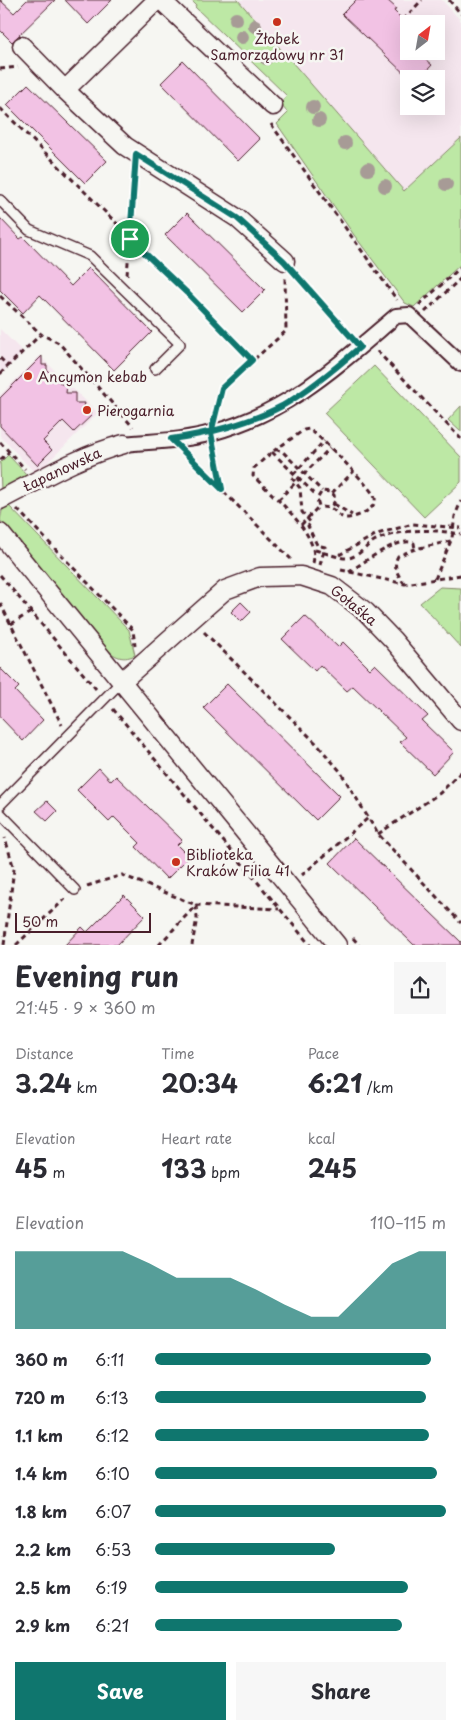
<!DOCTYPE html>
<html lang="en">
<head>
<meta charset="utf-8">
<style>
	:root { --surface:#fff; --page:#f7f7f7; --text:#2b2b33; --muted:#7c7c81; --accent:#0f766e }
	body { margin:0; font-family:"Playpen Sans",sans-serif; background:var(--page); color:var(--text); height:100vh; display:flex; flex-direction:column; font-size:19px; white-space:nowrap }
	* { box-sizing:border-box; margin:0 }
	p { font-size:16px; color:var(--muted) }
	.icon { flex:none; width:28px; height:28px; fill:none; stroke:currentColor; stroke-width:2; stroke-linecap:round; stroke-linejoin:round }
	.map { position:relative; height:945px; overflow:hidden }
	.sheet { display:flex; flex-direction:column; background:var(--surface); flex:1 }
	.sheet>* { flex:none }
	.needle { width:32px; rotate:31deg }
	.fabs { position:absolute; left:400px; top:15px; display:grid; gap:10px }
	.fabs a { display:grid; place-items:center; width:45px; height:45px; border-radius:0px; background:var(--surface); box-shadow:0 5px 20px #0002; font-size:25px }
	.scale { position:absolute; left:15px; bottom:12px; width:136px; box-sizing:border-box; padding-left:5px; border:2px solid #4a1f2b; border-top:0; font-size:14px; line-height:18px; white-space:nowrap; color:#4a1f2b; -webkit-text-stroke:4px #f6f6f2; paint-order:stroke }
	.pin { position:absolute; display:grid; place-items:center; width:42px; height:42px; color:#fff; margin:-21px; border:2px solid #fff; border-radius:50%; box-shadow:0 1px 5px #0007 }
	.round { display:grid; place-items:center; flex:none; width:52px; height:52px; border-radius:0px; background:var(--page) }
	.summary { display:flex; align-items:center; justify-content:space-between; height:85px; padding:0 15px }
	h1 { font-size:28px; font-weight:700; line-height:38px }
	.metrics { display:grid; grid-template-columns:repeat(3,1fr); gap:8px; height:85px; padding:5px 15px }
	.metrics div { display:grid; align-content:center }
	.metrics b { font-size:25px; font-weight:700 }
	.metrics small { font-size:14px; font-weight:400 }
	.metrics p { font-size:14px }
	.chart { height:140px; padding:10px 15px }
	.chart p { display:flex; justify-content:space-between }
	.chart svg { width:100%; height:90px; margin-top:5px; fill:var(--accent); opacity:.7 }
	.button { display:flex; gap:10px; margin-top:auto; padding:10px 15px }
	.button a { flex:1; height:58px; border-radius:0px; background:var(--accent); color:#fff; font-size:20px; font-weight:700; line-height:58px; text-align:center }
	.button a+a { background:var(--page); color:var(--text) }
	ul { padding:0 15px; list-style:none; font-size:16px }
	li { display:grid; grid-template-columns:80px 60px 1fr; align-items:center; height:38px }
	li i { height:12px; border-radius:6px; background:var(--accent) }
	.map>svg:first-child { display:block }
</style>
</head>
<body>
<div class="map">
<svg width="461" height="945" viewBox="0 0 461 945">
	<rect width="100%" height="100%" fill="#f6f6f2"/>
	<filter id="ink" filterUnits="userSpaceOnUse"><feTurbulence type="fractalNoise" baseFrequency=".02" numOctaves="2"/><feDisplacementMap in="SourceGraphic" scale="10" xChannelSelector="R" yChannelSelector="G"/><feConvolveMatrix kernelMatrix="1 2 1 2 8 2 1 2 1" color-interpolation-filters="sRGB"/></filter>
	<g filter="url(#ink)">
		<!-- built -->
		<path fill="#f5e6ee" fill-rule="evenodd" d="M238,0h204l19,21v117l-57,53zM409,24h27v27h-27zM409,79h27v27h-27z
			M0,329l23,23 -23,23z
			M40,356l58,57 -62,61 -36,-38v-41z"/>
		<!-- green -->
		<path fill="#bde8a5" stroke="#848468" d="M191,0h47l166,191 57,-53v126l-47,43 -9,-4 -51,-68 -77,-111 11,-11 -8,-9 7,-8 -92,-89 1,-2z
			M374,366l87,91v25l-37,35 -100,-104z
			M461,406v26l-13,-12z
			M8,455l20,21 -27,15 -1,-28z
			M8,505l121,125 6,25c-14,7 -23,0 -32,-10l-103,-125 2,-9z
			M440,587l21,1v60l-41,-45z"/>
		<!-- building -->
		<path fill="#f2c2e4" stroke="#4a1f2b" d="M0,0l14,13 13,-13h28l-43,42 -12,-12z
			M65,0h47l-24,24z
			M356,0h31l9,8 -2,3 15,15v25h25l-8,9 6,5 -13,14h-9l-68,-65z
			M183,61l77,78 -22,22 -77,-78z
			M28,84l79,77 -22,22 -78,-78z
			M187,213l78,77 -22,22 -78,-77z
			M0,218l20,21 3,-2 48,49 18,-18 63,64 -38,38 -74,-75 -17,18 -23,-23z
			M42,356v9h5v5l14,14h6l-1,9h9v10h10l-1,4 5,1v4l3,3 -18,17 -11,-11 -20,20 9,9 -15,15 -37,-39v-28z
			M241,602l10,10 -10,10 -10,-10z
			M305,616l33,31 5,-5 27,27 5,-5 53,52 -6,5 32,31 -21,22 -33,-32 6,-5 -53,-51 -6,5 -27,-26 -5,6 -33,-32z
			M0,668l19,19 -4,4 28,29 -20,21 -23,-24z
			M227,684l113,112 -24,24 -113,-112z
			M99,768l12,13 5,-5 66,64 -5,5 12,12 -22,22 -31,-32 4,-4 -26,-26 -5,5 -32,-32z
			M47,801l10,10 -10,10 -11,-10z
			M354,838l107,104v3h-47l-84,-82z
			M124,895l21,21 -28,29h-52l17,-18 5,5z"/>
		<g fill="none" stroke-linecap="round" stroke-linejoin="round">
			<defs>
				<path id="service" d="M0,200l29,30 61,26 90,88 -25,25
					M0,805l122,-124
					M0,813l75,77"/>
				<path id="pedestrian" d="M124,444c29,-3 60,-3 87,-11 78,-21 126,-67 185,-117l13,-1 52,49"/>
				<path id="minor" d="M161,0l112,106
					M22,46l43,44 60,56 112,72 48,43
					M65,90l92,-90
					M0,500c41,-21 79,-44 124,-56
					M0,533l337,412
					M122,681l103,-91 35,-13 41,-1 31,10 34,26 27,28 68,81"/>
			</defs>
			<!-- service casing -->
			<use href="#service" stroke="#4a1f2b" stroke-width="12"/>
			<!-- pedestrian casing -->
			<use href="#pedestrian" stroke="#4a1f2b" stroke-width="18"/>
			<!-- minor casing -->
			<use href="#minor" stroke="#4a1f2b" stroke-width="21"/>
			<!-- path -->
			<path stroke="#4a1f2b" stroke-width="3" stroke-dasharray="5 4" stroke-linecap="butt" d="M449,0l12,14
				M0,1l1,-1
				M403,20l19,-20
				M0,69l18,-2
				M0,108l187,185 65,68
				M271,124l126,176
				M296,274l53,61
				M127,275l8,-103
				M0,296l41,38
				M419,305l42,-38
				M425,312l36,-34
				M377,351l84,88
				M0,358l8,8
				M0,374l41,-40 18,9 74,84
				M215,416l7,-28 64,-57 -1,-54
				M0,442l25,27
				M214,449l8,40
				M275,449l8,3 39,39
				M272,452l45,44
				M186,454l105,105
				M0,460l9,-8
				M332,493l22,-22
				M278,500l52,-52
				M334,504l18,11
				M17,509l116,121 2,16
				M301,525l18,-19
				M315,550c8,2 26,9 33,8 10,-1 18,-12 26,-17 28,-13 57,-12 87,-7
				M339,555l38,-21 36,-10 48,4
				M313,563c8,-29 -41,-68 -60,-87l1,-8 18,-16 32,-22 5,-1c10,6 65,61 66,69 2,12 -20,20 -29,20 -7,0 -10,-8 -16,-10 -3,-1 -7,0 -11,-2l-2,-7 5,-8 8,1 4,3 1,6 -5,7
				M320,565l5,-18 -8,-2 -9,-19 3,-3 -9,-11 -2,-24 -9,-11 33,-36
				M341,570l64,14 56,-9
				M349,572c14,-9 49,-36 65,-29l1,6
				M0,575l96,114
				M435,579l17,-41 3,-22 6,-15
				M405,584c-7,-8 -13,-18 -7,-28l17,-7 36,-8
				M0,603l62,122
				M11,624l20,-12
				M204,632l111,110 25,29 38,63 83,89
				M113,709l197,236
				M378,834l62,-41 21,-21
				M302,875l66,-57
				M87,886l35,-11 74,30 1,13 -5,27
				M353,938l6,7
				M4,945l10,-76 -9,-31
				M16,945l49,-46
				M159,945l37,-40 83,4"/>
			<!-- service -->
			<use href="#service" stroke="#f6f6f2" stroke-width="9"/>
			<!-- pedestrian -->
			<use href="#pedestrian" stroke="#f6f6f2" stroke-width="14"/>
			<!-- minor -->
			<use href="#minor" stroke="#f6f6f2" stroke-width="18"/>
		</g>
		<!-- trees -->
		<g fill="#a79b96">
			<circle cx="236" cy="19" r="7"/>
			<circle cx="255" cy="26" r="7"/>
			<circle cx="242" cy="37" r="7"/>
			<circle cx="266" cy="58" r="7"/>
			<circle cx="313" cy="107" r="7"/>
			<circle cx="319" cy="120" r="7"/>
			<circle cx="345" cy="143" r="7"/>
			<circle cx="368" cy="169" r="7"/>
			<circle cx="446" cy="184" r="7"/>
			<circle cx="385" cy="186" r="7"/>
		</g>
	</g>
	<g fill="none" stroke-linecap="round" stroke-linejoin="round" filter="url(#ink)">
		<defs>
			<path id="route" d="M130,239l57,54 65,67 -30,28 -11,45 11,56 -51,-50c36,-5 79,-16 111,-33 28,-16 54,-38 78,-59l-76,-86 -47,-43 -101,-64 -6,85"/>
		</defs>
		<!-- route casing -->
		<use href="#route" stroke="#fff" stroke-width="10"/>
		<!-- route -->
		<use href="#route" stroke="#0f766e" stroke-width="6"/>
	</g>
	<!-- markers -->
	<g fill="#c8321e" stroke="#f6f6f2" stroke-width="2">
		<circle cx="277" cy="22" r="5"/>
		<circle cx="28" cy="376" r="5"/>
		<circle cx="87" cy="410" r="5"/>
		<circle cx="176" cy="862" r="5"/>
	</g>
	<g text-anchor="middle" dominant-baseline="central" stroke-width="5" stroke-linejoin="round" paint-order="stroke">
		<!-- poi labels -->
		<g font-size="14" fill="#4a1f2b" stroke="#f6f6f2" text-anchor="start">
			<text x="277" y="38" text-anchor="middle">Żłobek<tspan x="277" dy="16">Samorządowy nr 31</tspan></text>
			<text x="38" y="376">Ancymon kebab</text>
			<text x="97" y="410">Pierogarnia</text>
			<text x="186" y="854">Biblioteka<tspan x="186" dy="16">Kraków Filia 41</tspan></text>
		</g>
		<!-- street labels -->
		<g font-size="14" fill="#4a1f2b" stroke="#f6f6f2">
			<text transform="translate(62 469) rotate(-25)">Łapanowska</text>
			<text transform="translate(354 605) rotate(39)">Gołaśka</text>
		</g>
	</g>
</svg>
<div class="fabs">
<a><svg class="needle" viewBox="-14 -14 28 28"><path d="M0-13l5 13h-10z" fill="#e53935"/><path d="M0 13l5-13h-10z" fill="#7c7c81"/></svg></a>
<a><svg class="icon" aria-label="layers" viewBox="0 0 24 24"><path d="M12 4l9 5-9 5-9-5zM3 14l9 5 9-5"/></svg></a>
</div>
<div class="scale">50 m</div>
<div class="pin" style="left:130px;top:239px;background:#1e9e55"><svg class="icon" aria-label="arrive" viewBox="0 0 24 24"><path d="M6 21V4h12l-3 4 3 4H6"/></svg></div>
</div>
<section class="sheet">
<div class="summary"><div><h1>Evening run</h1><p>21:45 · 9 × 360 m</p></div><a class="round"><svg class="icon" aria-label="share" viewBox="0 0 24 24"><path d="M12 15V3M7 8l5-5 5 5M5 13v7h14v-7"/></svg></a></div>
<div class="metrics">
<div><p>Distance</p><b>3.24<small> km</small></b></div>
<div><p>Time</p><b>20:34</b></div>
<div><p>Pace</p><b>6:21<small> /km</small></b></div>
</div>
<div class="metrics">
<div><p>Elevation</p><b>45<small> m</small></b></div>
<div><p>Heart rate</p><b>133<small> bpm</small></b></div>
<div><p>kcal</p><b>245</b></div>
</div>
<div class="chart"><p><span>Elevation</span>110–115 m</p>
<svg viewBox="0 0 160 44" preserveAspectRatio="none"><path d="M0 44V6L10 6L20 6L30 6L40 6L50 12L60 19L70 19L80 19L90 25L100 32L110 38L120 38L130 25L140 12L150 6L160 6V44z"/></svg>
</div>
<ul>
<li><b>360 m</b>6:11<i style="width:95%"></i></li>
<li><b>720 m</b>6:13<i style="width:93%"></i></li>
<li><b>1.1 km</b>6:12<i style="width:94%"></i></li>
<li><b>1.4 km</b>6:10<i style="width:97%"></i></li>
<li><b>1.8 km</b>6:07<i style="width:100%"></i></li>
<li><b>2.2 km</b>6:53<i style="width:62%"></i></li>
<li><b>2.5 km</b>6:19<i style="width:87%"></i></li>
<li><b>2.9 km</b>6:21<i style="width:85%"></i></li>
</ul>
<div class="button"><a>Save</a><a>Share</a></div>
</section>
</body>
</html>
